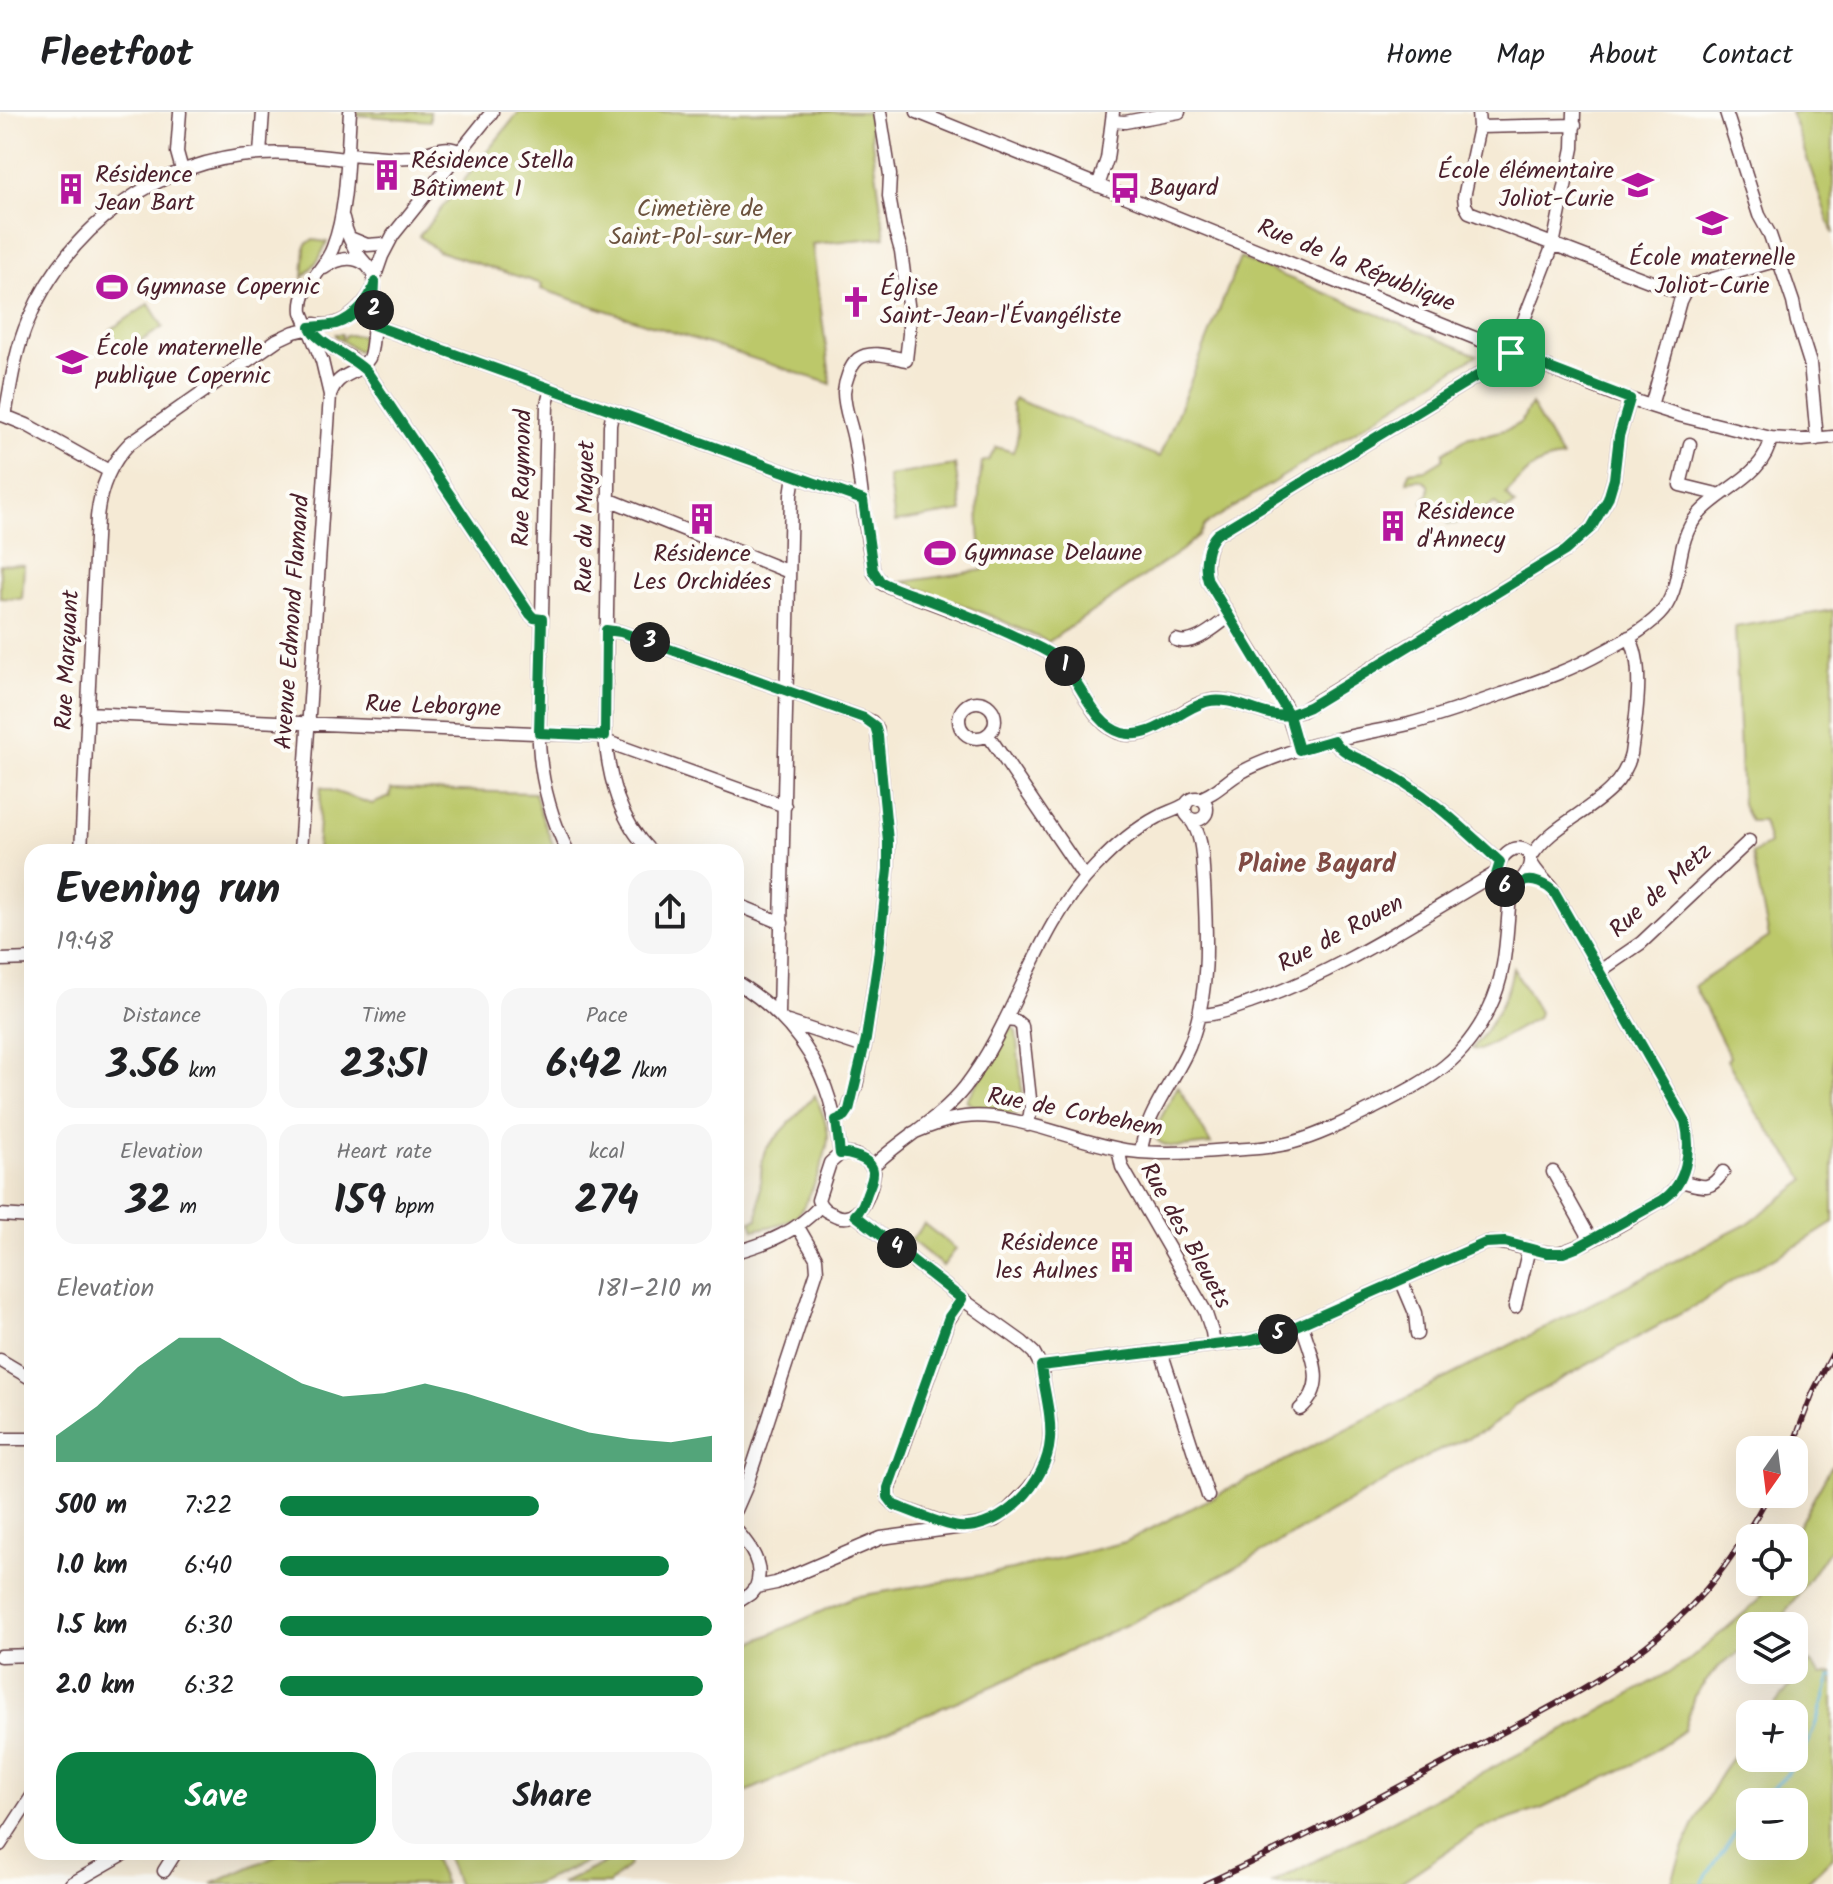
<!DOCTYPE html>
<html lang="en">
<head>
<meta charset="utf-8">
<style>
	:root { --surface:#fff; --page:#f6f6f6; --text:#202124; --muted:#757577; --line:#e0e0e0; --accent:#0b8043 }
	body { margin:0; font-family:Kalam,sans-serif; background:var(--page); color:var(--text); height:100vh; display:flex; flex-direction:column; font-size:30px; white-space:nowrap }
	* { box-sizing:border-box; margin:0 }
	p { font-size:26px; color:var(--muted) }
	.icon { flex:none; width:44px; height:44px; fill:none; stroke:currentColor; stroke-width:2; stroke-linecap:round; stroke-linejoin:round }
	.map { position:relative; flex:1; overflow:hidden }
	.drawer { position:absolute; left:24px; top:732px; width:720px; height:1016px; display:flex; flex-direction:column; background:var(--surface); border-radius:24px; box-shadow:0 8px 32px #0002 }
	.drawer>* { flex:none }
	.needle { width:52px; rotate:194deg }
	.fabs { position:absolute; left:1736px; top:1324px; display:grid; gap:16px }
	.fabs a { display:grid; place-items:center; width:72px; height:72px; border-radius:16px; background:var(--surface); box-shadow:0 8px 32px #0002; font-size:40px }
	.pin { position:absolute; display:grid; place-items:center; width:68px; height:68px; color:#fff; margin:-34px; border-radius:16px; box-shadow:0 4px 12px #0006 }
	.km { position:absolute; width:40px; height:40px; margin:-20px; border-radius:50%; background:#222; color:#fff; font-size:22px; line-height:40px; text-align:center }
	.round { display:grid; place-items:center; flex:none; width:84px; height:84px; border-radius:24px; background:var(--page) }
	.headline { display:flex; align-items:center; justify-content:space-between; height:136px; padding:0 32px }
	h1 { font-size:44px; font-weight:700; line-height:60px }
	.metrics { display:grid; grid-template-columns:repeat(3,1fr); gap:12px; height:136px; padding:8px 32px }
	.metrics div { display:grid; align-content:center; border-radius:20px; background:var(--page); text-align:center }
	.metrics b { font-size:40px; font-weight:700 }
	.metrics small { font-size:22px; font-weight:400 }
	.metrics p { font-size:22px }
	.chart { height:224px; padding:16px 32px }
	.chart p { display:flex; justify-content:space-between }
	.chart svg { width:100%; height:144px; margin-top:8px; fill:var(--accent); opacity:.7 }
	.button { display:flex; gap:16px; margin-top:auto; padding:16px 32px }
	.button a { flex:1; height:92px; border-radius:24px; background:var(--accent); color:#fff; font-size:32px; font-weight:700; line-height:92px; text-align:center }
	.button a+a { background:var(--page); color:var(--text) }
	ul { padding:0 32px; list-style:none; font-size:26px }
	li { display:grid; grid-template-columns:128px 96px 1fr; align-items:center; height:60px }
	li i { height:20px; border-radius:10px; background:var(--accent) }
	header { display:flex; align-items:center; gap:48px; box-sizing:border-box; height:112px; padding:0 40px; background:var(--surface); border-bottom:2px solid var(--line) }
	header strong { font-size:38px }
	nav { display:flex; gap:44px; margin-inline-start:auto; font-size:28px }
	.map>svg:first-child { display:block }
</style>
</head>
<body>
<header>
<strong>Fleetfoot</strong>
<nav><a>Home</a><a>Map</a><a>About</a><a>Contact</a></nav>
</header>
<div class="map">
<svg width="1833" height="1772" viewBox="0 0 1833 1772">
	<rect width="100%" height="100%" fill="#fdfcf7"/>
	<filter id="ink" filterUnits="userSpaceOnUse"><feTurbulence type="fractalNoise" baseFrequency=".0125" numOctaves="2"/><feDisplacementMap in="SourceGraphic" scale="16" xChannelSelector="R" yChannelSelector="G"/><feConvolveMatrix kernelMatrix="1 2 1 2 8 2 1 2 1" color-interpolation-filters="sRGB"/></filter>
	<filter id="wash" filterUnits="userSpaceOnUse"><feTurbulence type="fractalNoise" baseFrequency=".006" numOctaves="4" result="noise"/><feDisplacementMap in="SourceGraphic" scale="32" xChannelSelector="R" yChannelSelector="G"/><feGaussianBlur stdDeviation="1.8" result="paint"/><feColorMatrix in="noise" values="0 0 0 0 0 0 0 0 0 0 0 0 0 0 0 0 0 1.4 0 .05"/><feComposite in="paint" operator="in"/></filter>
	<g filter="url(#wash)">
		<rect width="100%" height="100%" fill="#f5ead5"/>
		<!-- green -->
		<path fill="#bcc86a" stroke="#83744a" stroke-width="2" fill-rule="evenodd" d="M357,0h73v9l-73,-6z
			M519,0h349l17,125 -73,7 19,140 -290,-95 1,-5 -104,-33 -19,-15z
			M1791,0h42v122l-4,-11z
			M313,128l14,2 -8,17 -16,19 2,-31 1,-3z
			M1240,146l237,97 -272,170 -6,10 -17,15 -134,92 -52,-24 -93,-36 81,-12c-7,-39 -7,-69 -2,-108l7,-2 7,-13 17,5c8,-20 5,-27 -2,-47l4,-6 145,58z
			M149,192l14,23 -39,25 -14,-22z
			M335,222h7v4h2l2,-3h16l-1,16h-3l-23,-15z
			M1531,292l31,54c-29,3 -36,16 -56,36l9,11 -12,7 -8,-9 -40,21h-7l-5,-12 -15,-2 -5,-8 6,-9v-8c-8,-7 -13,-6 -22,-3l2,-10 16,-2 18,-11v-6l26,-16 17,-2 25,-7 10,-6z
			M955,353l7,46 -67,11 -7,-46z
			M0,452l24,1 -2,34 -22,-1z
			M1833,498v613l-33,21 -62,33 -36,25 -188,103 -7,10 -22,15 -53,24 -194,112 -95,51 -148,68 -259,111v-146l117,-53 159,-27 113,-28 622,-318 59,-44 -50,-68 -29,-52 3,-3 -36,-71 75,-49 -17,-83 17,-10 -6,-23h-13l-8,-16 -7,-178z
			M321,675l51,17 18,-7 1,-8 144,4 6,22 15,37h-239z
			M1513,856l26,44 -2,6 -57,32 -8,-1c20,-24 36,-50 41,-81z
			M1011,914l5,5 7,70 -2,7 -6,6c-18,-2 -36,-1 -49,-14l30,-45z
			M1178,974l33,58c-17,1 -41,8 -54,-4l-1,-13z
			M815,983c5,13 13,28 13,42 0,16 -21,71 -33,80 -12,8 -28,10 -41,13l-3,-9 7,-2 4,-58 3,-11z
			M924,1112l32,25 -13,17 -32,-26z
			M1833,1351v82l-56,79 -3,2h-24v18l-33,24 -23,28 -10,34 -50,34 -91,44 -63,21 -82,55h-127l322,-169 94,-53 70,-60 11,-20h26v-44h-2z
			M1810,1550l11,13 12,-2v184l-28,27h-134c16,-52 44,-108 79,-150v24h44v-44h-27zM1750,1690h44v44h-44z
			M283,1740h148l14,32h-233z
			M445,1740h164l-73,32h-79z
			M627,1740h3l-1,13 -20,19h-48z"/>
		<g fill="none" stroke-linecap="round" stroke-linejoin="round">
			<!-- stream -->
			<path stroke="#5eb5da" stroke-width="3" d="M1756,1690c6,-6 13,-11 20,-17 32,-29 43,-67 54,-108h3
				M1701,1772l49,-73"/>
		</g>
	</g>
	<g filter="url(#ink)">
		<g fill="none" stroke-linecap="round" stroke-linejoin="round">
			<defs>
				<path id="minor" d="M180,0l-3,40 5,18
					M880,0l10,63 -1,21 6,34 6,21 8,61v22l-3,26c-14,-3 -35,-11 -48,-1 -8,7 -13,22 -14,33 0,17 7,31 10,48 8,44 10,90 20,133l9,11c42,17 84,31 125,49 16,7 34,14 48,25 26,19 34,68 67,76 35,7 62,-35 96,-34 33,2 46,24 82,11l264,-160 26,-23 17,-29 6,-20 5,-43 11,-37
					M917,0l696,282 69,22 89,22 31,2 31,-3
					M1478,0l1,15 -15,70 1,8 4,7 214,82
					M1726,0l33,103 11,20 23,67 4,20 13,41 7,76
					M1112,9l13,1 54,-10
					M1479,15l96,-2
					M260,42l3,-42
					M347,42c20,1 43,5 64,3 17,-2 33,-15 49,-5
					M1098,74l9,-27 6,-47
					M350,126l17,7 14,-1
					M324,156c13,-9 28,-13 41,-4
					M374,167l8,-23 11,-21 99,-123
					M315,212c25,6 47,-14 58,-35
					M373,213l490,175
					M314,225l37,21 17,15 162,241 4,4 8,1
					M1511,241l42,-108 20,-97 1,-36
					M551,277l-4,15 -8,339c2,38 12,75 29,109
					M330,283c8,-25 28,-18 39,-37 5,-11 8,-76 3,-86 -3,-5 -8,-10 -12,-15 -8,-11 -14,-25 -17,-39
					M1651,294l29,-105 5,-10 8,-6 85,-25
					M613,299l-3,14 -5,311c4,43 14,84 46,116
					M0,302l27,11 82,46
					M5,304c6,-32 10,-65 23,-95 40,-94 130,-161 232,-167 29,-2 58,2 86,5
					M1690,332l-10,41 41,10
					M608,387l181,73
					M606,518l15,2 243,86 8,4 5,6 11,113v28l-10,89 -12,81 -10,47 -9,27 -11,7
					M1176,528c18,7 40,-14 54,-24
					M959 608a18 18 0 1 1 36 0a18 18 0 1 1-36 0Z
					M87,601l212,10 306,13
					M988,623l97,143
					M1334,628c9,15 26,18 41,26 48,24 86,60 125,96
					M605,629l180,65
					M1299,638l-14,-44 -77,-125c-4,-14 -2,-36 9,-47l278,-169 10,-15
					M1185 697a11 11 0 1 1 22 0a11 11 0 1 1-22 0Z
					M1198,687c16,-4 28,-18 42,-26 15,-9 33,-15 50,-21 39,-13 79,-19 119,-28 31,-8 62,-19 93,-30 34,-12 69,-24 101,-42 19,-10 40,-21 56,-37 27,-28 13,-71 39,-100 24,-28 66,-38 73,-77
					M81,740l16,-335c3,-29 13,-54 33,-74l147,-103 17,-8 29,-7
					M300,740l30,-457 -8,-34 -20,-49c-3,-26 23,-42 31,-65 15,-39 14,-93 17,-135
					M1531,745c25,-41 88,-52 100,-103 4,-32 15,-89 -2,-117
					M736,792l46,19
					M0,848l32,-1
					M1600,859l41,-28 108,-102
					M736,870c65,40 97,96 104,172
					M779,902l12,-519 3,-20
					M1199,903c18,0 36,-7 53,-13 87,-30 165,-83 244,-129
					M1005,908l11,1 6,5 9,82 -3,17
					M788,910l76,25
					M913,1021c17,-7 34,-14 52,-16 49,-6 114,27 166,34 32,4 64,2 97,-1 22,-1 44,-2 66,-8 26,-7 53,-21 78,-33 53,-28 89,-43 117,-100 18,-36 17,-74 21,-113 7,-14 25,-25 19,-43 -18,-16 -39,13 -29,30l7,4 7,1
					M1118,1037l4,18 83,144 7,21 2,13
					M1141,1040c4,-38 33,-70 48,-105 21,-53 18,-108 15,-164 -2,-21 0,-46 -14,-64
					M840,1042c13,-1 30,4 34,18 -3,19 -12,52 -37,44 -9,-4 -15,-6 -19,-16l12,-37z
					M872,1055c30,-29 67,-47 93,-80 52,-68 70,-159 131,-221 18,-19 39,-37 62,-49 9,-5 19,-7 28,-13
					M1553,1060l38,68
					M1680,1069c22,5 29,12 43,-9
					M0,1103l32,2
					M736,1140c33,-9 61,-21 84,-46
					M1401,1168l14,33 2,21
					M1515,1195l14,-59
					M1161,1239l47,145
					M0,1248l32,19
					M1041,1254l206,-25 31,-7 207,-91c24,-3 44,9 68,10 20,2 87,-40 108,-52 26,-16 31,-52 24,-80l-131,-229c-7,-11 -18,-19 -23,-30
					M1300,1297c29,-24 11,-54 2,-84
					M0,1327h32
					M736,1398l10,-23 71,-216 -1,-13 -18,-31
					M953,1414l-59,-21 -5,-6 -1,-8 60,-170 14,-22
					M736,1418c14,16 29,35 20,57
					M736,1491l14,-9 6,-7 20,-4 105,-45 97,-13 17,-5 12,-9 22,-23 10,-14 8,-16 3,-18v-19l-9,-55 -7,-13 -12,-11 -60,-43 -107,-84
					M0,1544l32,-1
					M0,1733l32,-49
					M164,1759l12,-19
					M71,1772l56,-32"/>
			</defs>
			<!-- minor casing -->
			<use href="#minor" stroke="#643d44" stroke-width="15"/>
			<!-- minor -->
			<use href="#minor" stroke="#fff" stroke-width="12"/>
			<defs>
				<path id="rail" d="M1791,1338l22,-58 20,-39
					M1205,1772c81,-37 160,-79 239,-121 85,-45 177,-86 245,-155 33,-33 58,-73 80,-114"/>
			</defs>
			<!-- rail casing -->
			<use href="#rail" stroke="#4a1f2b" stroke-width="6"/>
			<!-- rail -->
			<use href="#rail" stroke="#fdfcf7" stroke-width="3" stroke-dasharray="9" stroke-linecap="butt"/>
		</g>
	</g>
	<g fill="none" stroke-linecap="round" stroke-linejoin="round" filter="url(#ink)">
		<defs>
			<path id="route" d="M1511,241l-6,-3 -10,15 -278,169c-11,11 -14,32 -9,47l81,134c-29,4 -55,-21 -83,-13 -27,8 -54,39 -84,31 -32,-9 -41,-58 -68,-77 -13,-9 -29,-15 -44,-22 -26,-12 -52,-23 -79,-33 -17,-6 -35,-11 -51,-20l-7,-11 -10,-70 -490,-175 2,-43c-5,18 -21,36 -39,42 -8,2 -18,2 -26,3 7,17 43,29 58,46l162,241 4,4 8,1 -3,114 66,3 1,-106 15,2 243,86 11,8 3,10 10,105v28l-10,89 -12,81 -17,71 -4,6 -9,4 4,34c7,-1 11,1 18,3 21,8 16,19 9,36 -3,9 -5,16 -12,22l107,84 -13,18 -61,171v9l6,8c16,6 51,21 65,22 44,3 88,-45 91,-87 2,-24 -6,-50 -9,-74l206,-25 31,-7 207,-91 20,-1 42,11h16l13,-5 85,-47c26,-16 31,-52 24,-80l-131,-229c-7,-7 -21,-14 -31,-10 -4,1 -7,5 -11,6l-10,-3 -6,-10 4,-13c-39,-36 -77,-72 -125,-96 -15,-8 -32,-11 -41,-26l-35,10 -10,-35 20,-8 256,-156 26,-23 17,-29 6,-20 5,-43 11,-37 -119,-46"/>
		</defs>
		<!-- route casing -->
		<use href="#route" stroke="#fff" stroke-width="16"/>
		<!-- route -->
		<use href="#route" stroke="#0b8043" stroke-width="10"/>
	</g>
	<!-- icons -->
	<defs>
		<symbol id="building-bare" viewBox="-9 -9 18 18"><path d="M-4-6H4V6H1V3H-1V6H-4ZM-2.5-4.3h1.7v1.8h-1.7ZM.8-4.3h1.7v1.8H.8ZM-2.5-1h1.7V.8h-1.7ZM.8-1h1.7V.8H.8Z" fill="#b5179e" stroke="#fdfcf7" stroke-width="2.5" paint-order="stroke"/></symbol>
		<symbol id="school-bare" viewBox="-9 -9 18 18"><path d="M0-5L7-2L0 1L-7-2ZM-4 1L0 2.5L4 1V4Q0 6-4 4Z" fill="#b5179e" stroke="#fdfcf7" stroke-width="2.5" paint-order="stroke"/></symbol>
		<symbol id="bus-bare" viewBox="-9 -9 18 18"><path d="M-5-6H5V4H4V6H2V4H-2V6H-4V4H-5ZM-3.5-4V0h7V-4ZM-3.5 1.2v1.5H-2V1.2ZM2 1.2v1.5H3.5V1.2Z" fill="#b5179e" stroke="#fdfcf7" stroke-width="2.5" paint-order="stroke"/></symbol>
		<symbol id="stadium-bare" viewBox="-9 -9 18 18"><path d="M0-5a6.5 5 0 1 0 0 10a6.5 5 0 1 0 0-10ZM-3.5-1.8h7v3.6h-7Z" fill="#b5179e" stroke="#fdfcf7" stroke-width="2.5" paint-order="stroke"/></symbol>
		<symbol id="church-bare" viewBox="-9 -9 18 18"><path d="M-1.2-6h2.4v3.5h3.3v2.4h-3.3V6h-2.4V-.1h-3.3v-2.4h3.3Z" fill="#b5179e" stroke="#fdfcf7" stroke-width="2.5" paint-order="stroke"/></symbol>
	</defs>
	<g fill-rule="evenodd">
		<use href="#building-bare" x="365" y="41" width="44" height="44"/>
		<use href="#school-bare" x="1616" y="51" width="44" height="44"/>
		<use href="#bus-bare" x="1103" y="54" width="44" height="44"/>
		<use href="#building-bare" x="49" y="55" width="44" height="44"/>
		<use href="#school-bare" x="1690" y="89" width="44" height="44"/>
		<use href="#stadium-bare" x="90" y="153" width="44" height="44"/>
		<use href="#church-bare" x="834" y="168" width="44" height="44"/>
		<use href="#school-bare" x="50" y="228" width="44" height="44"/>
		<use href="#building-bare" x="680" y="385" width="44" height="44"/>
		<use href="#building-bare" x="1371" y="392" width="44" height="44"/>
		<use href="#stadium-bare" x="918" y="419" width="44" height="44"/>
		<use href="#building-bare" x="1100" y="1123" width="44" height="44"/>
	</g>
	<g text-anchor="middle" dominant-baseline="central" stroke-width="8" stroke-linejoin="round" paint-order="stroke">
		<!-- poi labels -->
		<g font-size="24" fill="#4a1f2b" stroke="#fdfcf7" text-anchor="start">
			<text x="411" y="49">Résidence Stella<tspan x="411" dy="28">Bâtiment 1</tspan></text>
			<text x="1614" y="59" text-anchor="end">École élémentaire<tspan x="1614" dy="28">Joliot-Curie</tspan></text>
			<text x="95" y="63">Résidence<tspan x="95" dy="28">Jean Bart</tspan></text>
			<text x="1149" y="76">Bayard</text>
			<text x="1712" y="146" text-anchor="middle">École maternelle<tspan x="1712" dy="28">Joliot-Curie</tspan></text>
			<text x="136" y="175">Gymnase Copernic</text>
			<text x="880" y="176">Église<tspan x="880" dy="28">Saint-Jean-l'Évangéliste</tspan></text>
			<text x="96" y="236">École maternelle<tspan x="96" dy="28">publique Copernic</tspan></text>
			<text x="1417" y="400">Résidence<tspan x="1417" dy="28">d'Annecy</tspan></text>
			<text x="964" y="441">Gymnase Delaune</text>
			<text x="702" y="442" text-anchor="middle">Résidence<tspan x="702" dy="28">Les Orchidées</tspan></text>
			<text x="1098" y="1131" text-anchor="end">Résidence<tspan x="1098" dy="28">les Aulnes</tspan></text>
		</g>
		<!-- park labels -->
		<g font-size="24" fill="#6c523e" stroke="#fdfcf7">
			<text x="700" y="97">Cimetière de<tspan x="700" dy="28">Saint-Pol-sur-Mer</tspan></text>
		</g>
		<!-- street labels -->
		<g font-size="24" fill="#4a1f2b" stroke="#fdfcf7">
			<text transform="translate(1356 154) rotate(22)">Rue de la République</text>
			<text transform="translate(523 366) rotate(-89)">Rue Raymond</text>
			<text transform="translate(586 405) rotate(-89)">Rue du Muguet</text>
			<text transform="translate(293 510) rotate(-86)">Avenue Edmond Flamand</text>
			<text transform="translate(68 548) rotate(-87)">Rue Marquant</text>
			<text transform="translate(433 595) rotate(2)">Rue Leborgne</text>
			<text transform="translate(1661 779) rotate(-42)">Rue de Metz</text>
			<text transform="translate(1341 822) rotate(-28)">Rue de Rouen</text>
			<text transform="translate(1075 1001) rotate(11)">Rue de Corbehem</text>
			<text transform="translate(1185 1124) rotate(61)">Rue des Bleuets</text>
		</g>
		<!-- neighbourhood labels -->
		<g font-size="26" font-weight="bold" fill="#814b44" stroke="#fdfcf7">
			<text x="1317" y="753">Plaine Bayard</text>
		</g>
	</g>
</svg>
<div class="fabs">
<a><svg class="needle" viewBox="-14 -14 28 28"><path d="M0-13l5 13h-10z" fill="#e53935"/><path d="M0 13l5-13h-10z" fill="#757577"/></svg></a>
<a><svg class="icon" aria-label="locate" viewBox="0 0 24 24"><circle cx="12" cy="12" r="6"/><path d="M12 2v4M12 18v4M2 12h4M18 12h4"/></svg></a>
<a><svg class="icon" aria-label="layers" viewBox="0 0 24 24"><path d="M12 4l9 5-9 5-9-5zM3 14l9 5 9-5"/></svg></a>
<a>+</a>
<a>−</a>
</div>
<div class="pin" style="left:1511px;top:241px;background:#1e9e55"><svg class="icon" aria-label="arrive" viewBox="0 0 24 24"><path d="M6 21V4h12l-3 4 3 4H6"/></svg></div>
<b class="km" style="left:1065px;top:554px">1</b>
<b class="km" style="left:374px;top:198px">2</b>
<b class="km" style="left:650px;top:530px">3</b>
<b class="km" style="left:897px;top:1136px">4</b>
<b class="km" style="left:1278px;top:1222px">5</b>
<b class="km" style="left:1505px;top:775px">6</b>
<section class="drawer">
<div class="headline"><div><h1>Evening run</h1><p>19:48</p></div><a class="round"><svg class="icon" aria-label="share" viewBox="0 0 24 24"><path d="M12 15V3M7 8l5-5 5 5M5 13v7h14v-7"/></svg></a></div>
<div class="metrics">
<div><p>Distance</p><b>3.56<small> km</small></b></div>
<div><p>Time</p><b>23:51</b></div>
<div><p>Pace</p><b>6:42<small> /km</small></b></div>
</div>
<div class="metrics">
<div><p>Elevation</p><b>32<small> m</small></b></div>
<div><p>Heart rate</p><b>159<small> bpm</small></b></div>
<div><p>kcal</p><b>274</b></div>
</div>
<div class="chart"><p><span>Elevation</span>181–210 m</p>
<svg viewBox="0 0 160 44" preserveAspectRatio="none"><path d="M0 44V36L10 27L20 15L30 6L40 6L50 13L60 20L70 24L80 23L90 20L100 23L110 27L120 31L130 35L140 37L150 38L160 36V44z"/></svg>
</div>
<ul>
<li><b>500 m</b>7:22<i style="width:60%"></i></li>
<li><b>1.0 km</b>6:40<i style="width:90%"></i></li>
<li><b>1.5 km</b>6:30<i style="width:100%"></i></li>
<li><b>2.0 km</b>6:32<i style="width:98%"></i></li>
</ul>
<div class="button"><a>Save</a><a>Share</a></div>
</section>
</div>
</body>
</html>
